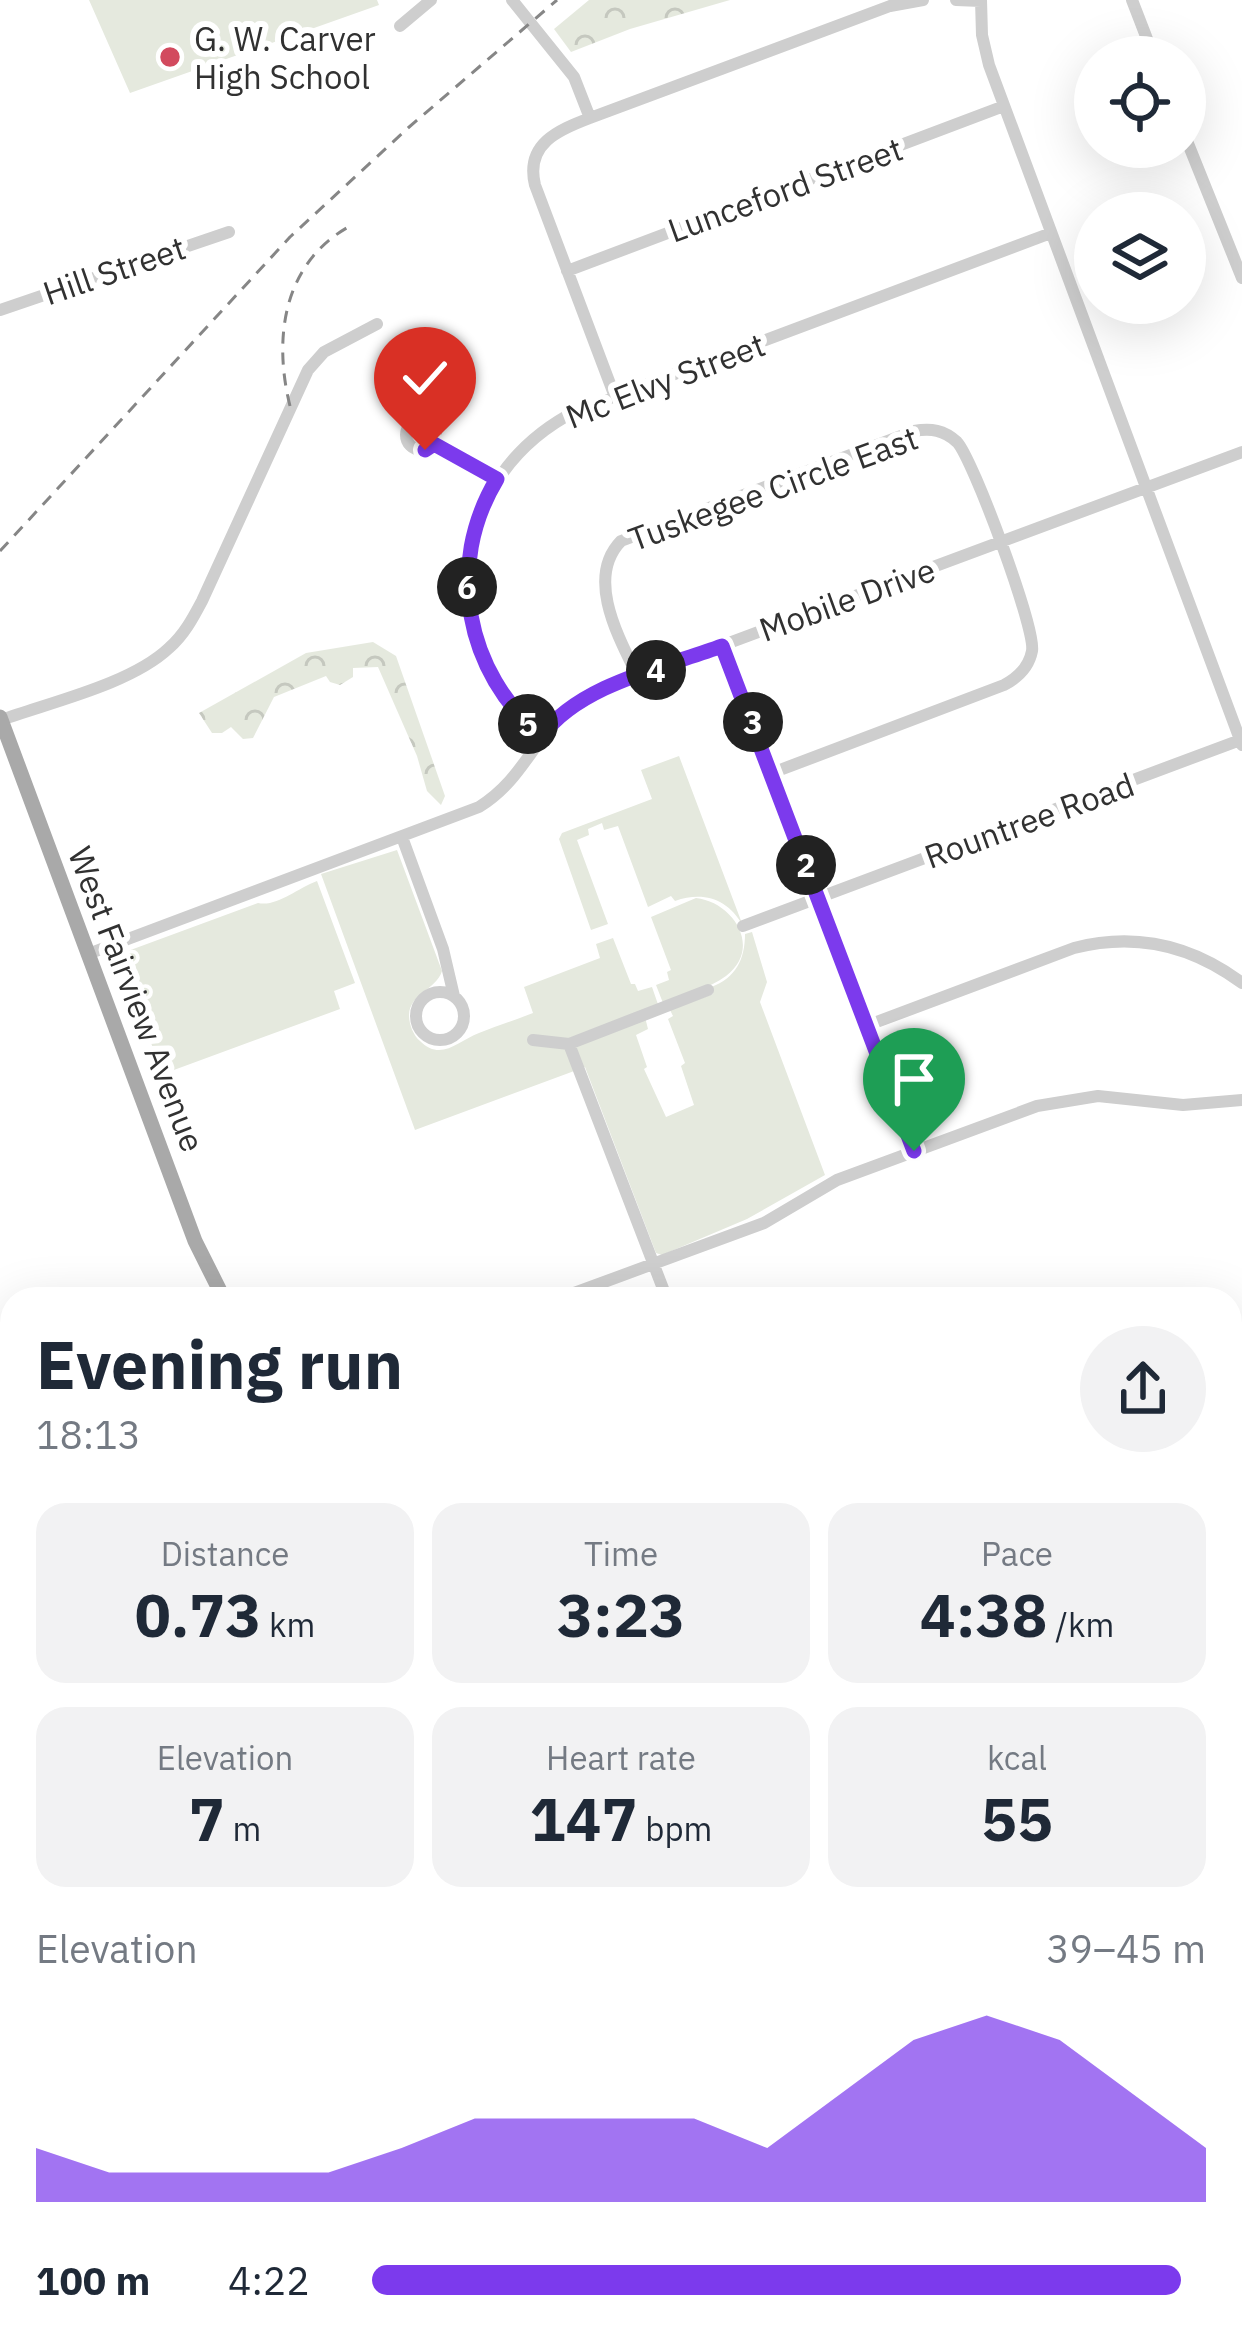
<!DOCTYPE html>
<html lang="en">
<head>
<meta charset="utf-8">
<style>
	:root { --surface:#fff; --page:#f2f2f3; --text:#1f2937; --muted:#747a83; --accent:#7c3aed }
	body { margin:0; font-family:"IBM Plex Sans",sans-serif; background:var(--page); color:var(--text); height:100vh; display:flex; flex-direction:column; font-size:45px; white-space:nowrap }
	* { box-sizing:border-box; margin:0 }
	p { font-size:39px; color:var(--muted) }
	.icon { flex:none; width:66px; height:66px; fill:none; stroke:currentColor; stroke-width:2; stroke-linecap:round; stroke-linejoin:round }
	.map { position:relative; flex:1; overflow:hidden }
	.sheet { position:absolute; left:0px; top:1287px; width:1242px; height:1062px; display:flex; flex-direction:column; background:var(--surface); border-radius:36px 36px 0 0; box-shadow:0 12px 48px #0002 }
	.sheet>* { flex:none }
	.tools { position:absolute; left:1074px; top:36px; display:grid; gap:24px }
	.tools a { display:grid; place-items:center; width:132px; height:132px; border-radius:50%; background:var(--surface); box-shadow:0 12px 48px #0002; font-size:60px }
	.pin { position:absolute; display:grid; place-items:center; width:102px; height:102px; color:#fff; margin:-123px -51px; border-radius:50% 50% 50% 0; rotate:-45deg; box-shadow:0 0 12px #0007 }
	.pin .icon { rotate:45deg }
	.km { position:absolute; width:60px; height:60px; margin:-30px; border-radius:50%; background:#222; color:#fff; font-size:33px; line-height:60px; text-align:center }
	.round { display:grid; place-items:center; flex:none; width:126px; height:126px; border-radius:63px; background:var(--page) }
	.headline { display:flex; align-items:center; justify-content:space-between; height:204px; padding:0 36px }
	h1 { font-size:66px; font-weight:700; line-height:90px }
	.figures { display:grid; grid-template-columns:repeat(3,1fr); gap:18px; height:204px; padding:12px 36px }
	.figures div { display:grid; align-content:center; border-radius:30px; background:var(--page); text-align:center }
	.figures b { font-size:60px; font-weight:700 }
	.figures small { font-size:33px; font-weight:400 }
	.figures p { font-size:33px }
	.chart { height:336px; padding:24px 36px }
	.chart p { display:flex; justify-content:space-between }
	.chart svg { width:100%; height:216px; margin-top:12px; fill:var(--accent); opacity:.7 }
	ul { padding:0 36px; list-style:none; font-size:39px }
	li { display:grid; grid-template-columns:192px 144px 1fr; align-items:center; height:90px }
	li i { height:30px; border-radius:15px; background:var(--accent) }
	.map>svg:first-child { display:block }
</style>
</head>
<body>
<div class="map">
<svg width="1242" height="2349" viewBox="0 0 1242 2349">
	<defs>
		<pattern id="forest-crowns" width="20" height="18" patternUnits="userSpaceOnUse" patternTransform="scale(3)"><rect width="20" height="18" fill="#e5e9de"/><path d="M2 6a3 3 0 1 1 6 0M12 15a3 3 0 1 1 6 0" fill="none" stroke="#c5c8bf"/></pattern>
	</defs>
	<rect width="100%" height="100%" fill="#fff"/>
	<!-- grass -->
	<path fill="#e5e9de" d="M89,0h288l2,5 -249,88z
		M679,756l64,170c-15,-27 -39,-35 -68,-25l-4,-5 -23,11 -30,-81 -14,4 -2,-7 -14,6 1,6 -12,5 31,84 -17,6 -32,-91 3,-6 90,-34 -11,-29z
		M397,850l45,121c-6,19 -32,22 -33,44 0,9 4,20 11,26 21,21 38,0 59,-8 18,-7 36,-13 54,-20l-9,-26 76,-29 -4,-14 17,-6 18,46h4l3,7 14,-4 9,26 -16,4 3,12 -12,6 11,32 -3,2 22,48 28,-12 -13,-39 4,-3 -17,-44 5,-3 -3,-6 43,-16 -2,-7c25,-9 34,-28 34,-53l7,-2 15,50 -7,20 65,173 -78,44 -85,36 -6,-2 -71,-186 -170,63 -94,-256z
		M317,881l38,102 -21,8 6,18 -177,65 -46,-119 141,-52c19,4 38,-14 59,-22z
		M696,898c37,4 67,50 30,78 -17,13 -43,19 -63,27l-7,-18 13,-5 -2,-8 4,-2 -20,-53z"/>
	<!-- forest -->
	<path fill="url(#forest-crowns)" d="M589,0h141l-100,29 -59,23 -17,-23z
		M373,642l23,14 49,140 -4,9 -14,-14 -10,-35 -39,-89 -25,1v9l-13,8 -10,-3 -4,-6 -52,21 -21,41 -10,1 -12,-12 -9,6h-10l-13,-20 107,-60z
		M12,1893v325l-12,-27v-297z
		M86,2337h379l6,12h-400z"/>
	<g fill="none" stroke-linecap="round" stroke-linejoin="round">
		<!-- stream -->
		<path stroke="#cddfe7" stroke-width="3" d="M800,2349l7,-12"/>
		<!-- minor -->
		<path stroke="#cecece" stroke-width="12" d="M512,0l62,77 16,41
			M956,0l25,1
			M981,0l1,35 7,30 253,680
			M1132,0l22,57
			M400,26l31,-26
			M1185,136l57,142
			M567,271l437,-165
			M0,310l229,-78
			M615,397l-80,-212c-10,-41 23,-55 55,-67l300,-112 33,-6
			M406 435a15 15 0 1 1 30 0a15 15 0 1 1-30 0Z
			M434,444l63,35
			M722,646l192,505
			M638,677c-19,-39 -53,-99 -17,-136l293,-110c17,-3 30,-1 43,11 16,17 79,187 75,209 -3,16 -13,26 -28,34l-232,88
			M1,720c50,-18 130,-36 168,-72 15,-13 24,-30 33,-47l106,-231 16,-18 53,-28
			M542,736c-112,-93 -96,-259 34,-325l475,-178
			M402,837l41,112 11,47
			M743,926l497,-186
			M88,954l391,-147c53,-33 56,-84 113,-113l650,-242
			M416 1016a24 24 0 1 1 48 0a24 24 0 1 1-48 0Z
			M866,1026l208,-78c62,-16 117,-3 168,35
			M533,1040l36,4 139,-54
			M569,1044l98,255
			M558,1299l206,-76 73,-43 200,-74 61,-10 85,9 59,-5
			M0,1419l12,1
			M1230,1856l12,-5
			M1230,2226l12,32
			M102,2337l6,12
			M977,2337l11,12
			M993,2337l17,12
			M1034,2337l2,12
			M59,2349l10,-12
			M870,2349l9,-12
			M891,2349l7,-12
			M1058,2349l10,-12"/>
		<!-- major -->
		<path stroke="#a9a9a9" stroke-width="15" d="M0,717l195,524 29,58
			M1230,1453h12"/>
		<!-- rail -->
		<path stroke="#868686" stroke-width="3" stroke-dasharray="12 9" stroke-linecap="butt" d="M290,406c-17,-68 -7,-143 60,-180
			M0,551l290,-314 118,-109 149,-128
			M1230,1765l12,-1
			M0,1882l12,-2"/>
	</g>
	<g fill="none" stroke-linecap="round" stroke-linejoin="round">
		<defs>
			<path id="route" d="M425,450l9,-6 63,35c-52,86 -32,194 45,257 36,-51 123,-69 180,-90l192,505"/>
		</defs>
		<!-- route casing -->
		<use href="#route" stroke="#fff" stroke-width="24"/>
		<!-- route -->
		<use href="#route" stroke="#7c3aed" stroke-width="15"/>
	</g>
	<!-- markers -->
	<circle fill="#d24a5e" stroke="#fff" stroke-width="4.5" cx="170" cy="57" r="12"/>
	<g text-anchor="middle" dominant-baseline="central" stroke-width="12" stroke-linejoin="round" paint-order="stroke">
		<!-- poi labels -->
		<g font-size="33" fill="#313131" stroke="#fff" text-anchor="start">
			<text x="194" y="38">G. W. Carver<tspan x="194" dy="38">High School</tspan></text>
		</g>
		<!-- street labels -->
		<g font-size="33" fill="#313131" stroke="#fff">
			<text transform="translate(785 189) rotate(-20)">Lunceford Street</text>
			<text transform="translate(114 270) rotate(-19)">Hill Street</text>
			<text transform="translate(665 380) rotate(-21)">Mc Elvy Street</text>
			<text transform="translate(773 488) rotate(-20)">Tuskegee Circle East</text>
			<text transform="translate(847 599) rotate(-20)">Mobile Drive</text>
			<text transform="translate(1029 820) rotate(-20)">Rountree Road</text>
			<text transform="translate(137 999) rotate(69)">West Fairview Avenue</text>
		</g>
	</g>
</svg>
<div class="tools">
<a><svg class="icon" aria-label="locate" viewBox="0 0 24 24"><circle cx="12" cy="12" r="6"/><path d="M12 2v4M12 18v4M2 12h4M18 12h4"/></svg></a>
<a><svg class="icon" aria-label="layers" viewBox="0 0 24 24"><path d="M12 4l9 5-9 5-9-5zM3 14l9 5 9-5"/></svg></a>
</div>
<div class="pin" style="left:914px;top:1151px;background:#1e9e55"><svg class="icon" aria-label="arrive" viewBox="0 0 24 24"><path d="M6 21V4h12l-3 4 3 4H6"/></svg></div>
<div class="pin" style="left:425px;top:450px;background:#d93025"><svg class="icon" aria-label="check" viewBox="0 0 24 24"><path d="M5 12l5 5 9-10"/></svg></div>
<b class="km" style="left:806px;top:865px">2</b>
<b class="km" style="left:753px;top:722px">3</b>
<b class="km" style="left:656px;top:670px">4</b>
<b class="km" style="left:528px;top:724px">5</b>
<b class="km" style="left:467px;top:587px">6</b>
<section class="sheet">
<div class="headline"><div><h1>Evening run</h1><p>18:13</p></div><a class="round"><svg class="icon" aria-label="share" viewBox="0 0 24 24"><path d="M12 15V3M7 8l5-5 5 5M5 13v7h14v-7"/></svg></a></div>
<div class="figures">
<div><p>Distance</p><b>0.73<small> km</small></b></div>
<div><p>Time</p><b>3:23</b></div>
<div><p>Pace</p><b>4:38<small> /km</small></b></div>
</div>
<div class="figures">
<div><p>Elevation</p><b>7<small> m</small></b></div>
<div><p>Heart rate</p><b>147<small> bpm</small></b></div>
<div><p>kcal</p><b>55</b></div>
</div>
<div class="chart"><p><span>Elevation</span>39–45 m</p>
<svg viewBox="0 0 160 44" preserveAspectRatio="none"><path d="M0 44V33L10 38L20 38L30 38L40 38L50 33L60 27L70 27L80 27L90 27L100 33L110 22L120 11L130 6L140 11L150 22L160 33V44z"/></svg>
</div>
<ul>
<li><b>100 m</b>4:22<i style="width:97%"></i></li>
</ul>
</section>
</div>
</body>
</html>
